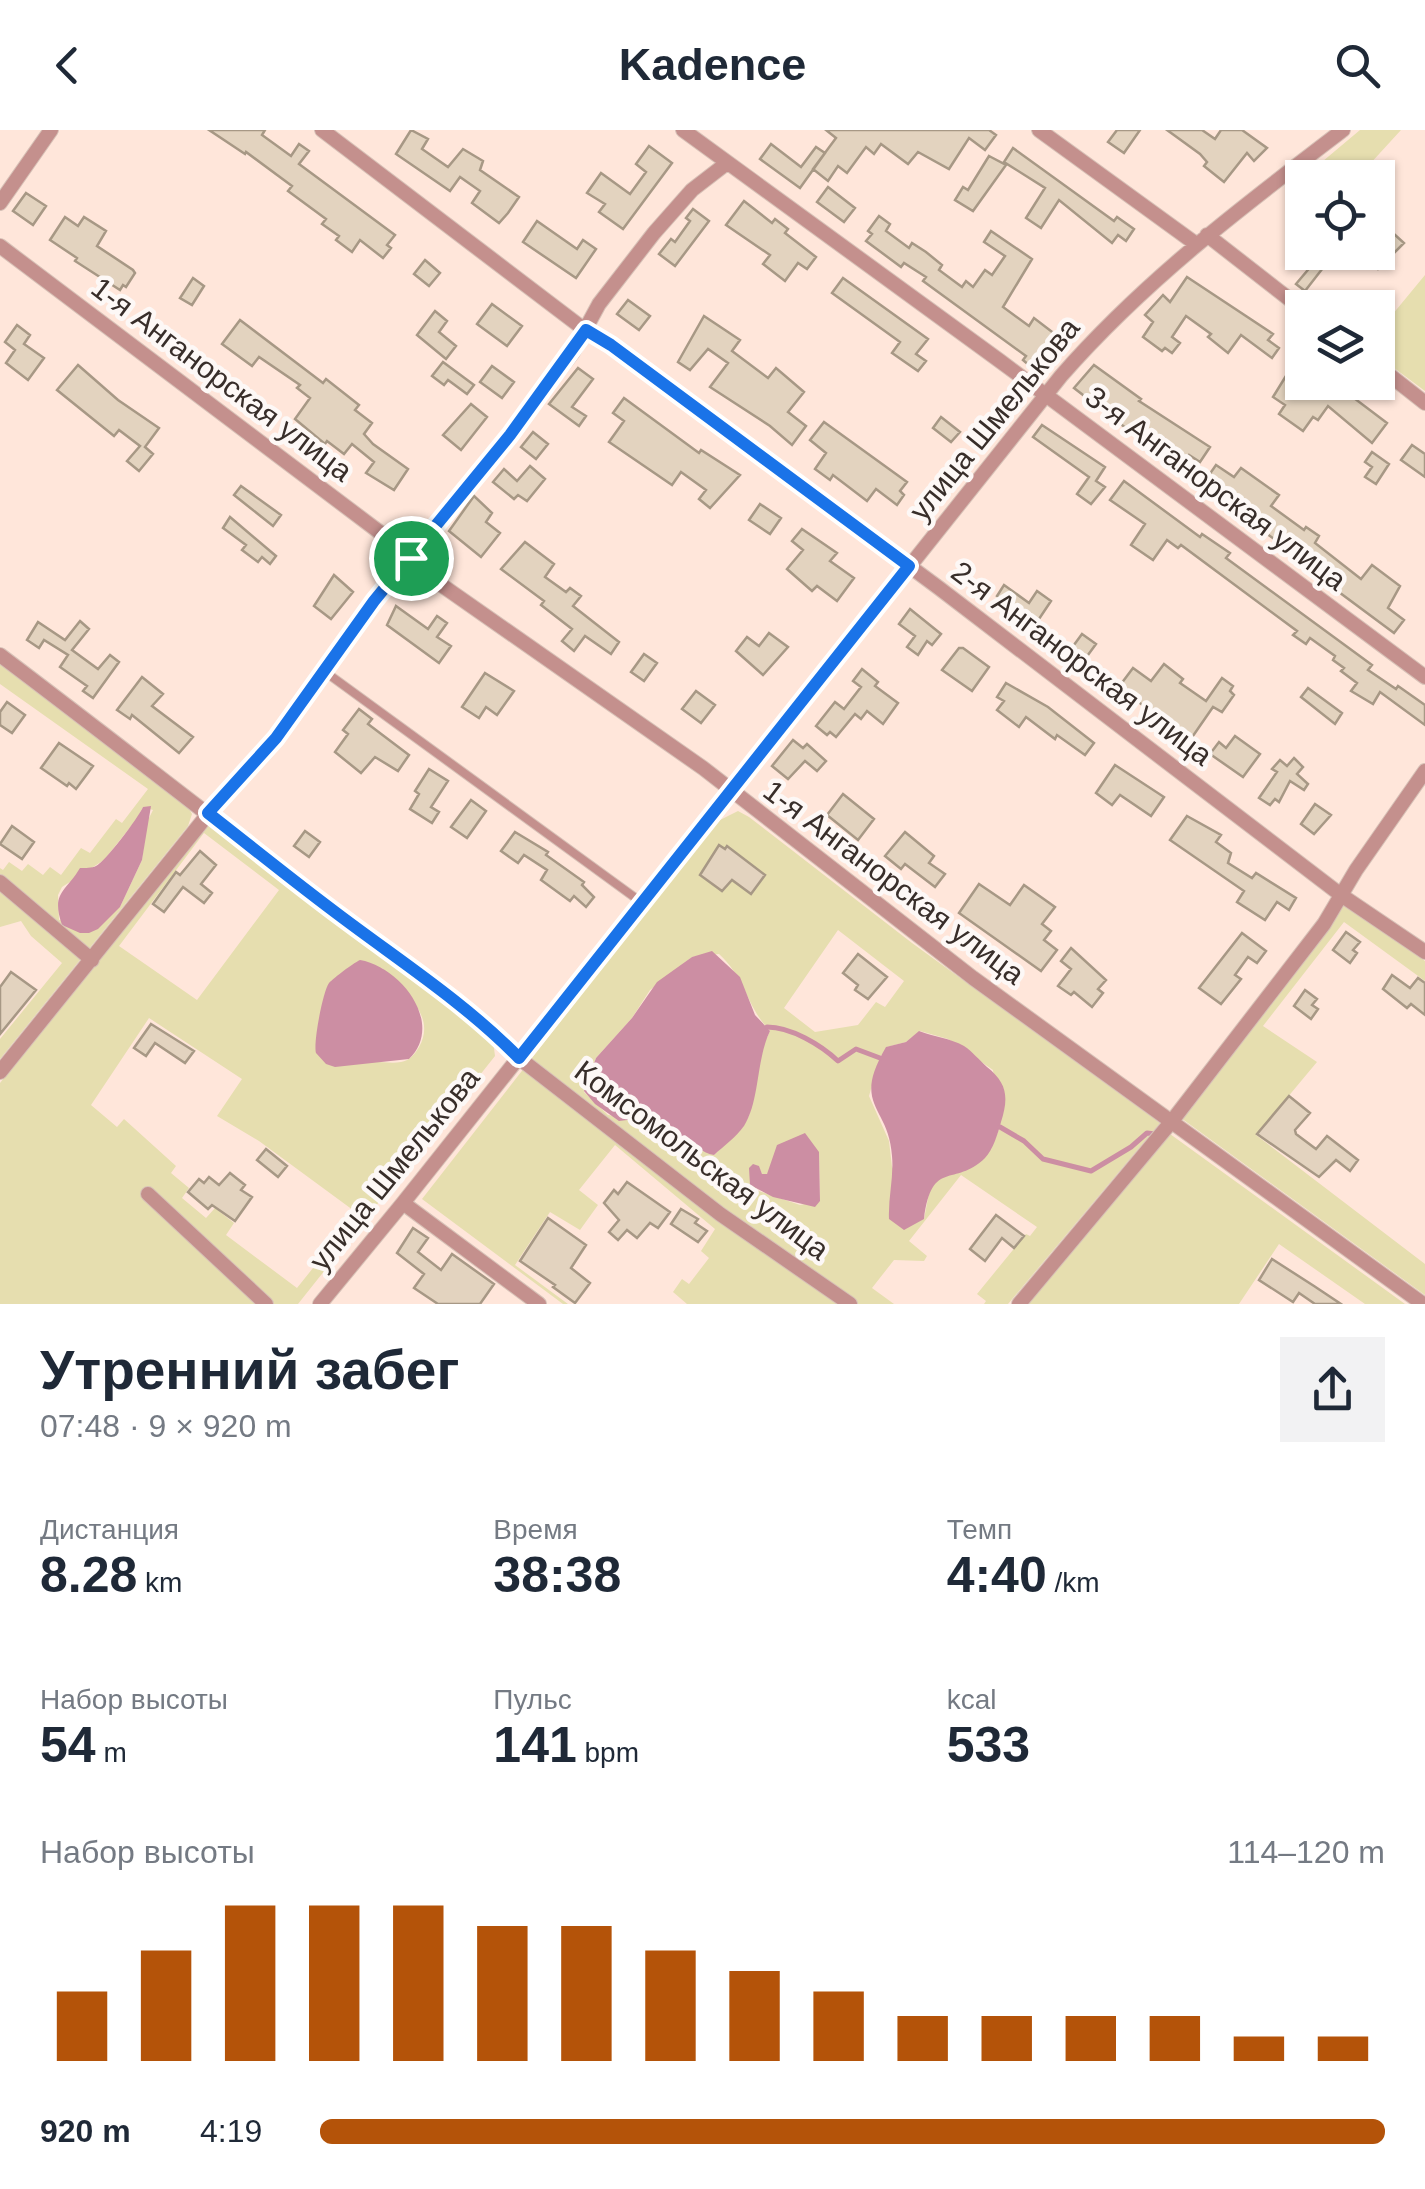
<!DOCTYPE html>
<html lang="ru">
<head>
<meta charset="utf-8">
<style>
	:root { --surface:#fff; --page:#f2f2f3; --text:#1f2937; --muted:#747a83; --accent:#b45309 }
	body { margin:0; font-family:Arial,sans-serif; background:var(--page); color:var(--text); height:100vh; display:flex; flex-direction:column; font-size:38px; white-space:nowrap }
	* { box-sizing:border-box; margin:0 }
	p { font-size:32px; color:var(--muted) }
	.icon { flex:none; width:55px; height:55px; fill:none; stroke:currentColor; stroke-width:2; stroke-linecap:round; stroke-linejoin:round }
	.map { position:relative; height:1174px; overflow:hidden }
	.side { display:flex; flex-direction:column; background:var(--surface); flex:1 }
	.side>* { flex:none }
	.tools { position:absolute; left:1285px; top:30px; display:grid; gap:20px }
	.tools a { display:grid; place-items:center; width:110px; height:110px; border-radius:0px; background:var(--surface); box-shadow:0 2px 8px #0004; font-size:50px }
	.pin { position:absolute; display:grid; place-items:center; width:85px; height:85px; color:#fff; margin:-42px; border:5px solid #fff; border-radius:50%; box-shadow:0 2px 10px #0007 }
	.round { display:grid; place-items:center; flex:none; width:105px; height:105px; border-radius:0px; background:var(--page) }
	.headline { display:flex; align-items:center; justify-content:space-between; height:170px; padding:0 40px }
	h1 { font-size:55px; font-weight:600; line-height:75px }
	.metrics { display:grid; grid-template-columns:repeat(3,1fr); gap:15px; height:170px; padding:10px 40px }
	.metrics div { display:grid; align-content:center }
	.metrics b { font-size:50px; font-weight:600 }
	.metrics small { font-size:28px; font-weight:400 }
	.metrics p { font-size:28px }
	.chart { height:280px; padding:20px 40px }
	.chart p { display:flex; justify-content:space-between }
	.chart svg { width:100%; height:180px; margin-top:10px; stroke:var(--accent); stroke-width:6 }
	ul { padding:0 40px; list-style:none; font-size:32px }
	li { display:grid; grid-template-columns:160px 120px 1fr; align-items:center; height:75px }
	li i { height:25px; border-radius:12px; background:var(--accent) }
	header { display:flex; justify-content:space-between; align-items:center; height:130px; padding:0 40px; background:var(--surface); font-size:45px; font-weight:600 }
	.map>svg:first-child { display:block }
</style>
</head>
<body>
<header><svg class="icon" aria-label="back" viewBox="0 0 24 24"><path d="M15 5l-7 7 7 7"/></svg>Kadence<svg class="icon" aria-label="search" viewBox="0 0 24 24"><circle cx="10" cy="10" r="6"/><path d="M15 15l6 6"/></svg></header>
<div class="map">
<svg width="1425" height="1174" viewBox="0 0 1425 1174">
	<rect width="100%" height="100%" fill="#ffe6da"/>
	<!-- green -->
	<path fill="#e6deaf" fill-rule="evenodd" d="M1360,0h41l-43,47h-54z
		M1425,145v116l-47,-35v-24z
		M0,533l187,142 5,9 -4,12 -188,233v-20l62,-76 -31,-27 -10,-15 -21,6v-59l3,2 6,-8 13,9 6,-7 15,11 7,-8 11,8 20,-27 9,5 26,-34 6,4 26,-34 -148,-105zM143,677l10,3 -6,12 -5,38 -22,47 -61,13 -1,-25 4,-8 42,-27 32,-40z
		M738,681l11,6 163,126 248,180 -152,181h-24l2,-3 -9,-7 49,-60 4,2 7,-9 -76,-52 -52,66 18,15 -3,5 -30,-1 -22,28 22,16h-207l-14,-12 9,-13 7,5 20,-26 -8,-7 14,-22 -100,-84 -36,45 19,15 -18,25 -30,-18 -35,53 53,39h-5l-141,-105 294,-377zM838,800l66,51 -19,26 -9,-5 -18,23 -43,7 -31,-24zM719,824c28,26 27,52 51,77l-10,22 -11,63 -6,11 -29,28 -28,-16 -27,-1 -24,-19 -27,-4 -24,-23 12,-34 36,-40 18,-28 42,-33zM920,901l28,8 45,31 7,57 -9,22 -34,23 -21,8 -7,13 -5,26 -32,-52 -3,-26 -20,-45 11,-38 7,-11 19,-5zM819,1022l1,49 -20,4 -44,-15 -3,-25 5,1 4,8h5z
		M207,694l286,217 2,15 -197,248h-298v-221zM204,703l75,57 -82,110 -78,-54zM382,838c18,21 56,46 37,79 -4,7 -10,14 -18,15 -10,2 -21,-1 -32,0l-45,-56 7,-25 12,-6zM149,888l93,61 -25,37 42,25 98,72 -60,75 -71,-53 8,-12 -19,-15 -9,10 -24,-20 7,-10 -18,-15 5,-7 -52,-47 -7,8 -26,-22z
		M1344,771l81,60v20l-81,-59 -81,104 54,36 -61,73 169,129v31l-244,-177z
		M1170,1004l235,170h-40l-86,-60 -40,60h-211z"/>
	<!-- water -->
	<path fill="#cc8ea3" d="M151,676l-9,54 -22,47 -22,22 -9,4h-9l-18,-8c-11,-33 3,-32 18,-57 5,0 12,0 16,-2 10,-5 42,-48 47,-59z
		M712,821l28,26 15,38 15,16c-14,29 -10,70 -26,95 -8,11 -20,20 -30,29 -13,-2 -16,-10 -27,-16 -22,-11 -26,9 -52,-20l-16,2 -24,-17 -11,-13 12,-33 36,-40 25,-36 35,-25z
		M360,830c41,7 85,64 49,99l-74,8 -9,-3 -10,-11c-3,-10 7,-62 13,-70 6,-6 23,-19 31,-23z
		M919,901c15,6 31,7 45,15 9,6 15,14 23,21 20,16 22,30 14,55 -3,11 -8,28 -16,36 -31,30 -53,0 -61,61l-20,11 -15,-11c-1,-21 5,-42 3,-63 -3,-51 -41,-49 -6,-109l20,-5z
		M805,1003l14,19 1,49 -5,6 -42,-10 -23,-12 -1,-17 4,-4 6,2 3,8h5l10,-29z"/>
	<g fill="none" stroke-linecap="round" stroke-linejoin="round">
		<!-- stream -->
		<path stroke="#cc8ea3" stroke-width="5" d="M767,897c24,0 54,18 71,34l18,-12 24,9
			M1000,997l24,14 19,18 48,12 40,-24 16,-14 8,1"/>
	</g>
	<!-- building -->
	<path fill="#e3d3bf" stroke="#a79885" stroke-width="2.5" d="M209,0h56l-3,5 29,21 8,-12 10,7 -10,13 96,71 -8,10 4,3 -8,10 -23,-18 -8,12 -16,-12 3,-4 -17,-12 4,-5 -38,-28 4,-5 -46,-34 -1,2z
		M411,0l17,9 -6,10 26,18 15,-18 20,12 -3,9 39,27 -11,16 -9,10 -27,-20 8,-12 -20,-14 -10,14 -54,-37z
		M826,0h163l7,5 -11,15 -16,-12 -20,31 -31,-17 -10,12 -27,-20 -7,10 -8,-7 -19,26 -9,-7 -10,15 -15,-12 23,-31z
		M1117,0h23l-16,23 -16,-11z
		M1167,0h35l13,9 6,-9h21l25,18 -13,13 -7,-8 -23,29 -20,-16 3,-4 -7,-8z
		M771,14l30,23 15,-20 9,6 -25,35 -40,-29z
		M649,16l23,17 -49,66 -24,-17 6,-8 -18,-11 14,-20 29,21 16,-22 -10,-8z
		M1013,18l101,73 3,-4 17,12 -8,12 -8,-6 -6,8 -53,-43 -18,28 -15,-10 19,-30 -41,-26z
		M989,26l17,9 -33,46 -18,-11 8,-13 5,3z
		M828,57l27,21 -11,14 -27,-20z
		M26,63l20,13 -13,19 -20,-14z
		M744,71l28,22 3,-4 13,10 -3,4 31,24 -9,12 -9,-6 -13,18 -22,-17 7,-9 -44,-30z
		M693,79l16,12 -34,45 -16,-12 12,-15 4,3 15,-21 -4,-3z
		M879,86l11,8 -4,7 23,17 3,-5 14,9 16,13 -3,5 23,17 4,-6 7,6 12,-17 7,5 13,-19 -21,-14 7,-11 41,28 -29,48 26,19 5,-8 26,20 -13,17 -4,-3 -12,15 -8,-7 3,-4 -103,-75 3,-4 -22,-14 -3,4 -35,-26 6,-7 -4,-3z
		M65,87l13,9 6,-9 22,14 -9,15 36,24 2,3 -9,14 -3,-2 -3,5 -45,-29 2,-3 -27,-18z
		M537,91l40,28 6,-9 13,9 -20,29 -53,-36z
		M1394,104l10,9 -26,26 -14,-17h14z
		M1318,128l8,6 -21,27 -9,-7z
		M425,130l15,13 -11,13 -15,-12z
		M1187,147l86,57 -5,6 11,8 -7,10 -31,-23 -13,18 -20,-16 3,-3 -25,-18 -14,21 8,6 -8,10 -7,-5 -3,3 -19,-14 10,-15 -8,-7 18,-20 7,7z
		M193,148l11,8 -12,19 -12,-7z
		M843,148l85,61 -12,15 10,7 -8,10 -26,-18 8,-11 -68,-49z
		M628,170l22,16 -11,14 -22,-16z
		M492,174l30,22 -15,20 -30,-22z
		M435,181l12,10 -8,11 17,14 -10,13 -29,-24z
		M704,186l36,24 -8,11 36,27 8,-10 28,24 -16,20 18,14 -14,19 -22,-19 -60,-39 18,-24 -20,-14 -18,21 -12,-8z
		M240,190l83,63 3,-4 33,26 -4,5 17,13 -8,11 9,10 35,25 -14,21 -28,-17 8,-11 -22,-18 -8,10 -17,-13 -2,3 -30,-25 15,-21 -13,-10 3,-3 -41,-28 -7,9 -30,-22z
		M17,195l13,10 -6,9 20,14 -16,22 -22,-17 9,-13 -10,-8z
		M1302,220v32h45l-5,7 45,34 -15,20 -44,-37 -10,14 -5,-3 -10,14 -24,-17 6,-9 -12,-8z
		M443,232l31,23 -7,9 -19,-14 -4,5 -12,-9z
		M78,235l40,35 41,28 -14,19 8,7 -14,17 -12,-10 13,-15 -21,-16 -5,6 -57,-46z
		M1094,235l47,34 -2,2 71,46 -10,15 -11,-7 -10,14 -105,-81z
		M492,236l22,16 -12,16 -22,-16z
		M578,238l15,11 -21,28 14,9 -7,10 -30,-22z
		M624,268l75,55 2,-3 39,25 -30,33 -11,-9 7,-9 -25,-18 -9,13 -63,-43 15,-21 -11,-8z
		M471,274l16,13 -26,33 -18,-15z
		M941,287l19,15 -9,10 -18,-14z
		M824,292l83,60 -7,9 4,4 -7,10 -21,-16 -9,12 -34,-26 -3,5 -15,-11 11,-16 -16,-13z
		M1042,295l63,42 -9,14 9,6 -14,17 -14,-10 12,-17 -56,-40z
		M533,302l15,12 -12,15 -15,-12z
		M1412,315l13,9v23l-24,-17z
		M1372,322l17,12 -13,20 -11,-7 7,-10 -7,-5z
		M1216,335l18,12 7,-9 38,27 -8,11 33,24 2,-3 13,9 -4,7 46,36 11,-14 28,21 -12,22 16,12 -10,13 -78,-58 3,-3 -113,-83 8,-11 -5,-3z
		M530,336l15,13 -18,22 -9,-6 -4,4 -21,-17 11,-13 13,12z
		M1124,351l76,56 2,-3 28,19 -4,5 146,107 -4,5 28,19 2,-3 27,19v20l-45,-33 -7,12 -22,-13 6,-8 -16,-12 3,-3 -11,-8 2,-4 -25,-18 -4,6 -13,-9 4,-4 -116,-86 -3,3 -11,-8 -14,20 -22,-15 14,-21 -35,-24z
		M241,356l40,29 -8,11 -39,-31z
		M474,366l18,17 -6,9 14,11 -19,24 -32,-26z
		M760,374l21,14 -11,16 -21,-14z
		M230,387l46,39 -6,8 -8,-7 -4,5 -16,-12 4,-5 -23,-17z
		M802,399l35,24 -7,8 24,17 -17,23 -20,-15 -5,5 -25,-22 16,-19 -11,-9z
		M525,412l29,22 -9,13 21,15 4,-4 11,8 -8,10 46,36 -8,12 -26,-18 -11,15 -12,-10 10,-12 -31,-24 3,-4 -43,-32z
		M334,445l19,17 -22,27 -17,-13z
		M1004,455l25,18 8,-12 14,10 -16,24 -38,-29z
		M396,476l32,23 9,-13 10,7 -10,14 14,9 -12,17 -52,-38z
		M910,479l31,25 -9,11 -5,-4 -9,14 -11,-8 8,-11 -16,-12z
		M80,491l9,8 -17,21 26,19 12,-14 9,7 -26,36 -10,-7 4,-5 -27,-19 8,-12 -24,-15 -5,8 -12,-8 11,-18 27,18z
		M769,503l19,14 -25,28 -27,-24 11,-14 12,9z
		M1082,504l14,10 -11,15 -14,-10z
		M959,518h4l26,19 -17,24 -30,-21z
		M644,524l13,9 -13,18 -13,-9z
		M1164,534l19,15 -3,4 26,18 16,-23 11,8 -3,5 4,4 -12,17 -9,-5 -27,39 -15,-11 5,-7 -58,-40 15,-20 18,13z
		M862,539l16,13 -3,4 23,17 -15,21 -16,-13 -6,8 -6,-5 -19,23 -6,-5 -3,3 -11,-9 19,-24 9,7 17,-22 -8,-6z
		M485,543l29,18 -17,24 -11,-8 -7,11 -17,-11z
		M142,547l21,17 -11,12 41,31 -14,16 -47,-38 -2,4 -13,-9z
		M1006,553l42,24 46,36 -9,12 -28,-20 -2,4 -29,-22 -7,10 -22,-17 7,-9 -7,-4z
		M1308,558l34,25 -7,11 -34,-27z
		M696,561l19,14 -14,18 -19,-14z
		M7,572l18,13 -13,18 -12,-8v-13z
		M359,579l13,10 -4,5 41,31 -11,16 -23,-14 -14,16 -26,-21 13,-18 -5,-4z
		M1235,606l25,18 -17,23 -33,-23 9,-12 7,6z
		M793,610l10,8 4,-4 19,17 -9,10 -12,-10 -17,18 -16,-13z
		M59,613l34,23 -17,23 -7,-6 -2,3 -26,-18z
		M1294,628l9,9 -6,7 11,10 -4,6 -14,-9 -11,21 -4,-3 -5,6 -11,-7 18,-26 -5,-3 8,-9 7,6z
		M1115,635l49,32 -13,19 -31,-21 -8,10 -16,-12z
		M429,639l19,12 -17,26 8,5 -7,11 -22,-14 9,-15 -4,-3z
		M843,664l31,25 -16,21 -31,-25z
		M471,670l15,11 -19,27 -16,-11z
		M1315,674l16,11 -17,19 -13,-10z
		M1187,686l34,19 -5,7 15,11 -3,10 24,15 4,-5 40,25 -7,12 -12,-8 -12,18 -28,-18 7,-11 -74,-51z
		M12,696l22,16 -12,17 -22,-15z
		M305,701l15,11 -11,15 -15,-11z
		M515,702l33,20 -2,3 38,27 -2,3 12,12 -8,10 -12,-11 -4,5 -29,-21 6,-10 -23,-15 -6,8 -17,-12z
		M905,702l29,24 -5,7 16,11 -10,13 -30,-23 -4,5 -16,-13z
		M719,715l6,4 2,-3 38,29 -14,19 -19,-14 -10,11 -22,-16z
		M200,721l16,14 -15,19 11,9 -8,10 -21,-16 -19,25 -11,-8 23,-32 4,3z
		M979,754l31,21 14,-20 31,22 -13,17 9,7 -7,9 13,10 -16,21 -82,-58z
		M1346,802l14,10 -7,8 4,3 -7,10 -17,-13z
		M1242,803l24,18 -9,12 -9,-6 -13,18 6,4 -20,25 -22,-16z
		M1071,818l35,32 -8,9 5,4 -11,14 -18,-15 -3,3 -13,-9 13,-17 -10,-8z
		M858,824l29,23 -19,22 -13,-9 3,-5 -15,-12z
		M11,842l25,18 -36,44v-47z
		M1392,845l18,13 8,-10 7,5v32l-14,-11 -4,4 -24,-19z
		M1305,860l12,9 -5,6 6,4 -7,10 -17,-13z
		M151,894l43,27 -9,12 -30,-20 -9,13 -12,-8z
		M1289,966l21,17 -15,17 1,4 20,15 11,-13 31,24 -8,11 -14,-11 -17,17 -62,-43z
		M266,1019l21,17 -9,11 -21,-17z
		M230,1043l15,12 -4,5 11,7 -17,24 -23,-16 -4,4 -20,-17 11,-13 5,4 5,-6 10,8z
		M627,1052l43,30 -12,16 -8,-5 -13,15 -10,-8 -9,10 -9,-8 10,-12 -15,-17 10,-13 4,4z
		M681,1079l17,10 -3,4 12,8 -9,11 -27,-18z
		M996,1085l28,21 -10,12 -12,-10 -17,23 -15,-12z
		M548,1088l38,27 -15,23 19,15 -15,20 -22,-16 2,-2 -35,-24z
		M413,1098l15,10 -10,14 23,18 11,-16 42,30 -14,20h-42l-24,-16 10,-14 -27,-21z
		M1272,1129l42,27 27,18h-26l-16,-11 -6,9 -34,-22z"/>
	<g fill="none" stroke-linecap="round" stroke-linejoin="round">
		<defs>
			<path id="service" d="M324,541l317,231"/>
			<path id="minor" d="M322,0l263,200 26,15 328,243 402,307 84,57
				M683,0l317,231 425,316
				M1039,0l157,114
				M0,73l51,-73
				M1207,105l95,74
				M0,116l386,291 54,47 263,184 270,210 450,326
				M1378,236l47,37
				M0,525c114,86 226,174 340,261 60,46 125,87 179,142l201,156 130,90
				M0,752l92,78
				M0,942l209,-259 67,-75 98,-137 51,-59 148,-190 26,-48 55,-71 38,-43 35,-27
				M148,1064l118,110
				M403,1073l136,101
				M320,1174l83,-101 658,-827c83,-95 182,-170 282,-246
				M1019,1174l153,-183 152,-197 32,-54 69,-99"/>
		</defs>
		<!-- service casing -->
		<use href="#service" stroke="#d7c1b7" stroke-width="10"/>
		<!-- minor casing -->
		<use href="#minor" stroke="#d7c1b7" stroke-width="16"/>
		<!-- service -->
		<use href="#service" stroke="#c4908d" stroke-width="8"/>
		<!-- minor -->
		<use href="#minor" stroke="#c4908d" stroke-width="14"/>
	</g>
	<g fill="none" stroke-linecap="round" stroke-linejoin="round">
		<defs>
			<path id="route" d="M586,200l25,15 298,221 -390,492c-53,-54 -116,-95 -176,-140 -46,-34 -90,-70 -135,-105l68,-75 98,-137 136,-166z"/>
		</defs>
		<!-- route casing -->
		<use href="#route" stroke="#fff" stroke-width="20"/>
		<!-- route -->
		<use href="#route" stroke="#1a73e8" stroke-width="12"/>
	</g>
	<g text-anchor="middle" dominant-baseline="central" stroke-width="9" stroke-linejoin="round" paint-order="stroke">
		<!-- street labels -->
		<g font-size="30" fill="#382e2a" stroke="#fdf8f6">
			<text transform="translate(222 249) rotate(37)">1-я Анганорская улица</text>
			<text transform="translate(994 289) rotate(-51)">улица Шмелькова</text>
			<text transform="translate(1216 358) rotate(37)">3-я Анганорская улица</text>
			<text transform="translate(1082 533) rotate(37)">2-я Анганорская улица</text>
			<text transform="translate(894 752) rotate(37)">1-я Анганорская улица</text>
			<text transform="translate(702 1030) rotate(37)">Комсомольская улица</text>
			<text transform="translate(394 1039) rotate(-51)">улица Шмелькова</text>
		</g>
	</g>
</svg>
<div class="tools">
<a><svg class="icon" aria-label="locate" viewBox="0 0 24 24"><circle cx="12" cy="12" r="6"/><path d="M12 2v4M12 18v4M2 12h4M18 12h4"/></svg></a>
<a><svg class="icon" aria-label="layers" viewBox="0 0 24 24"><path d="M12 4l9 5-9 5-9-5zM3 14l9 5 9-5"/></svg></a>
</div>
<div class="pin" style="left:411px;top:428px;background:#1e9e55"><svg class="icon" aria-label="arrive" viewBox="0 0 24 24"><path d="M6 21V4h12l-3 4 3 4H6"/></svg></div>
</div>
<section class="side">
<div class="headline"><div><h1>Утренний забег</h1><p>07:48 · 9 × 920 m</p></div><a class="round"><svg class="icon" aria-label="share" viewBox="0 0 24 24"><path d="M12 15V3M7 8l5-5 5 5M5 13v7h14v-7"/></svg></a></div>
<div class="metrics">
<div><p>Дистанция</p><b>8.28<small> km</small></b></div>
<div><p>Время</p><b>38:38</b></div>
<div><p>Темп</p><b>4:40<small> /km</small></b></div>
</div>
<div class="metrics">
<div><p>Набор высоты</p><b>54<small> m</small></b></div>
<div><p>Пульс</p><b>141<small> bpm</small></b></div>
<div><p>kcal</p><b>533</b></div>
</div>
<div class="chart"><p><span>Набор высоты</span>114–120 m</p>
<svg viewBox="0 0 160 44" preserveAspectRatio="none"><path d="M5 44V27M15 44V17M25 44V6M35 44V6M45 44V6M55 44V11M65 44V11M75 44V17M85 44V22M95 44V27M105 44V33M115 44V33M125 44V33M135 44V33M145 44V38M155 44V38"/></svg>
</div>
<ul>
<li><b>920 m</b>4:19<i style="width:100%"></i></li>
</ul>
</section>
</body>
</html>
